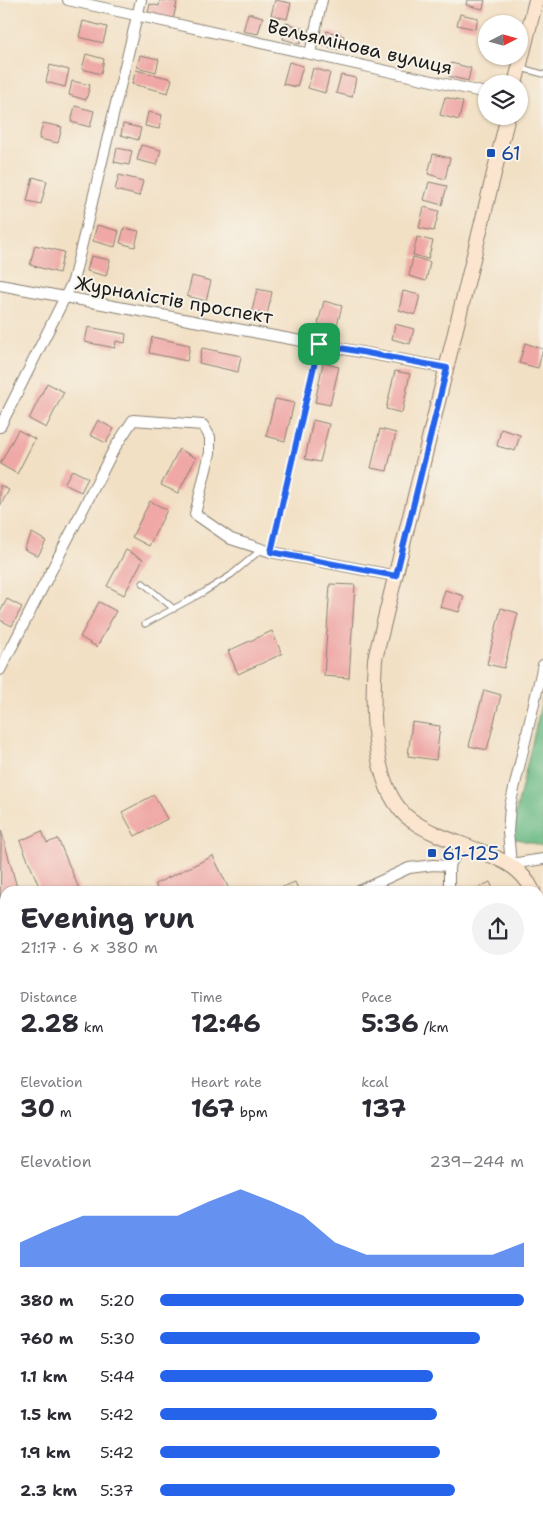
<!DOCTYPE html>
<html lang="en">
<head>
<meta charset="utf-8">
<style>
	:root { --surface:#fff; --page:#f2f2f3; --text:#2b2b33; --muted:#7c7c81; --accent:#2563eb }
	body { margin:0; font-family:"Shantell Sans",sans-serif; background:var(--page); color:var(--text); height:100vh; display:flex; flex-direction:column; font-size:19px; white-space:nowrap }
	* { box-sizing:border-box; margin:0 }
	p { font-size:16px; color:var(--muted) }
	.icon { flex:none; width:28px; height:28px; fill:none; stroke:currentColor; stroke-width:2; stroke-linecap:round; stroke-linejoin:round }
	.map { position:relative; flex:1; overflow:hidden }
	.panel { position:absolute; left:0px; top:886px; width:544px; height:631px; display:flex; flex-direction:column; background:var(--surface); border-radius:15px 15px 0 0; box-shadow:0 1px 4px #0004 }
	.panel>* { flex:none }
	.needle { width:32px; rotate:84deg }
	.tools { position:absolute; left:478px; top:15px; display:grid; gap:10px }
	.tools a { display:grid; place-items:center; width:50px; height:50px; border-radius:50%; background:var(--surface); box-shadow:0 1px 4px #0004; font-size:25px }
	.pin { position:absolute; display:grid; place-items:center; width:42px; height:42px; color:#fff; margin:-21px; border-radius:10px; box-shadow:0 2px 8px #0006 }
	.round { display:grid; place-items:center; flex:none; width:52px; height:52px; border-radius:26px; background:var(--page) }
	.head { display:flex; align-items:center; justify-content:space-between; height:85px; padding:0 20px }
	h1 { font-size:28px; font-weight:700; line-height:38px }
	.metrics { display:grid; grid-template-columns:repeat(3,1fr); gap:8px; height:85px; padding:5px 20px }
	.metrics div { display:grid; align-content:center }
	.metrics b { font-size:25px; font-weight:700 }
	.metrics small { font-size:14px; font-weight:400 }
	.metrics p { font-size:14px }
	.chart { height:140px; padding:10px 20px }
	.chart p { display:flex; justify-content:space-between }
	.chart svg { width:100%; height:90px; margin-top:5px; fill:var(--accent); opacity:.7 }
	ul { padding:0 20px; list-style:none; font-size:16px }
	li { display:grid; grid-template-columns:80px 60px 1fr; align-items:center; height:38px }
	li i { height:12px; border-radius:6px; background:var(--accent) }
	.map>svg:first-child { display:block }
</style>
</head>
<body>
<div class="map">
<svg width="543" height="1517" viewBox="0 0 543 1517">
	<rect width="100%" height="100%" fill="#f7f3e8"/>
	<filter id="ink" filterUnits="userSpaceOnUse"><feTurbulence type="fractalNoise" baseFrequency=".02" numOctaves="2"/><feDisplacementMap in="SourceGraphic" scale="10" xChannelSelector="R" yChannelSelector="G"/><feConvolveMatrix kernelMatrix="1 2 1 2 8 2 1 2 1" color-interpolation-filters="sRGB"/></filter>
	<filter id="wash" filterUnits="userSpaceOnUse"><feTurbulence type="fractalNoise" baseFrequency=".0096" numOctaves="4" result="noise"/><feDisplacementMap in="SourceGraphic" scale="20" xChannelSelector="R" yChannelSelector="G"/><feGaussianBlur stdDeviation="1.12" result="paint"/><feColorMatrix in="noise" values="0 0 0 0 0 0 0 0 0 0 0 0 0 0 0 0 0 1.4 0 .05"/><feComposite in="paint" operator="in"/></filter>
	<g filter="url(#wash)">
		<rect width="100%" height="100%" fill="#f2e0c5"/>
		<!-- forest -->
		<path fill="#6bba84" stroke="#446b50" d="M543,696v150l-33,-9z"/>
		<g id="blocks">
			<!-- building -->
			<path fill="#efa8a6" d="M160,0l17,2 -4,18 -25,-7 2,-9 9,2z
				M275,0l16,3 -4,16 -16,-4z
				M467,0h18l-2,9 -17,-4z
				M248,13l15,4 -5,17 -15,-3z
				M460,14l18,4 -3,11 -18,-4z
				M83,21l24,6 -4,16 -24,-6z
				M286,23l17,5 -3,16 -17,-5z
				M327,31l17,5 -4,14 -17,-4z
				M86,54l18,5 -3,15 -19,-5z
				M140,55l19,4 -3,13 -19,-5z
				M289,62l14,4 -6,21 -14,-3z
				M451,63l20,5 -3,13 -20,-5z
				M50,65l19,5 -4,17 -19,-5z
				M313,68l17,5 -5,20 -17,-5z
				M136,70l36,9 -4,14 -36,-9z
				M341,75l15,3 -4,19 -16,-4z
				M72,81l18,4 -4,15 -17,-5z
				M445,97l18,5 -4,18 -19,-5z
				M75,106l19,5 -4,16 -19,-5z
				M148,112l14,3 -3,14 -14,-3z
				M43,123l19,4 -4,16 -19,-4z
				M123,124l18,4 -3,12 -17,-5z
				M141,145l20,5 -4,15 -20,-5z
				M117,148l15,3 -3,14 -15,-3z
				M433,154l17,4 -5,21 -17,-5z
				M119,175l24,6 -4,15 -24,-6z
				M33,177l14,4 -6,23 -14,-3z
				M429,182l18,4 -5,19 -18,-5z
				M424,207l15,4 -5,20 -15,-3z
				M97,225l22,6 -4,16 -22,-6z
				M124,228l15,3 -4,16 -15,-4z
				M417,237l16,4 -5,18 -15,-4z
				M35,245l29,7 -5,21 -29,-8z
				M91,256l19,4 -4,16 -19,-5z
				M413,257l17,5 -4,19 -17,-5z
				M192,276l19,5 -5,20 -19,-5z
				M257,289l15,3 -5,23 -15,-4z
				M403,291l17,4 -5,20 -16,-5z
				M324,301l18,5 -6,23 -18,-5z
				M395,324l19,5 -4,15 -18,-5z
				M88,327l38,7 -1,9 -9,-2 -1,7 -30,-6z
				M152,337l38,8 -3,16 -38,-8z
				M525,343l18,6 -5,19 -19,-5z
				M202,348l39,8 -3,16 -39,-9z
				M323,363l16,4 -9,38 -15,-3z
				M395,371l15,3 -8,39 -16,-4z
				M47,383l17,9 -18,36 -17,-9z
				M275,399l19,4 -9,38 -19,-5z
				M98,420l16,9 -8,14 -16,-8z
				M313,420l16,4 -9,38 -15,-3z
				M380,429l16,4 -9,38 -16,-3z
				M501,429l19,6 -5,16 -18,-5z
				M18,430l17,9 -18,35 -17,-10z
				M179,449l17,9 -18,35 -17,-8z
				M72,470l16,8 -7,14 -17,-8z
				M0,485l9,5 -9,16z
				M150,501l17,9 -18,36 -17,-9z
				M32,533l14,8 -8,15 -14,-7z
				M126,550l17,9 -19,36 -17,-9z
				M330,584l25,1 -6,93 -25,-2z
				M445,590l19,6 -5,16 -19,-5z
				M7,599l15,8 -10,19 -12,-6v-8z
				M99,602l17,9 -19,36 -17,-10z
				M501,608l17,5 -14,55 -17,-4z
				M272,631l10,23 -44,20 -10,-23z
				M484,690l17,5 -14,55 -18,-4z
				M412,722l28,4 -4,34 -28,-4z
				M154,795l13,24 -32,17 -13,-24z
				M1,830l17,61h-13v76l-5,2z
				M42,831l5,12 11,-4 22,52h-39l-21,-50z
				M213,856l17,35h-72l-3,-7z
				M295,882l4,9h-26z
				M490,882l4,9h-21v-1z
				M543,999v31l-4,1v-30z
				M5,1027v30l-4,2 -1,-30z
				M5,1188v58h-5v-57z
				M5,1340v36h-1l-3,-35z
				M543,1342v16l-4,2v-16z
				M543,1387v16l-4,2v-16z
				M9,1512h52l1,5h-52z
				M96,1512h124l1,5h-125z"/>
		</g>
	</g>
	<g filter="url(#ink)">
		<use href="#blocks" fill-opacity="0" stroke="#877e70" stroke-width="1"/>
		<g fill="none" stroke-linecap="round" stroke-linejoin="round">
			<defs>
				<path id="lane" d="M521,68l22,6
					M271,552l48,-208
					M143,583l31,26
					M145,624l59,-32 27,-17 31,-26
					M0,1336l5,-1
					M0,1423l5,1
					M539,1429l4,-1"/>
				<path id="street" d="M68,0l418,93
					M310,53l12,-53
					M0,285l447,83
					M0,427l73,-146 68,-281
					M543,665l-33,141 -2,26 3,32 32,-5
					M0,670l114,-221 19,-29 70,5 7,12v16l-15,61 36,25 40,13 125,24
					M359,891l50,-23 24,-3 16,1
					M449,891v-25l13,-21
					M539,1114l4,-6
					M539,1220l4,9
					M453,1512l2,5"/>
				<path id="secondary" d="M515,84l21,-84
					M508,116l-133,543c-3,45 -5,131 36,161 21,15 46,22 69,31 23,9 42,17 53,40
					M539,904l4,10"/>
			</defs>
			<!-- lane casing -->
			<use href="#lane" stroke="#877e70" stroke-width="7"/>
			<!-- street casing -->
			<use href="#street" stroke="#877e70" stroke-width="12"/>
			<!-- secondary casing -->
			<use href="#secondary" stroke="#877e70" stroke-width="16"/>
			<!-- lane -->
			<use href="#lane" stroke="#fff" stroke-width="5"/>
			<!-- street -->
			<use href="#street" stroke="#fff" stroke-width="10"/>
			<!-- secondary -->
			<use href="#secondary" stroke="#fbe5cf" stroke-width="14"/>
			<!-- rail -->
			<path stroke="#1c1c1c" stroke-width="4" d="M539,1177l4,-6
				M320,1517l2,-5
				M333,1517l1,-5"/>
		</g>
	</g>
	<g fill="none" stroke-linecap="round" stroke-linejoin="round" filter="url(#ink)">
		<defs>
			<path id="route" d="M319,344l128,24 -51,208 -125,-24z"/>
		</defs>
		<!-- route casing -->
		<use href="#route" stroke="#fff" stroke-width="10"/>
		<!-- route -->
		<use href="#route" stroke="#2563eb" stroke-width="6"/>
	</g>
	<!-- markers -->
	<g fill="#1a4fb4" stroke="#f7f3e8" stroke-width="2">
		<rect x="486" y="148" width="10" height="10" rx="2.5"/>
		<rect x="427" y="848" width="10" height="10" rx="2.5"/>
	</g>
	<g text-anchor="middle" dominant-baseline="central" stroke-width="4" stroke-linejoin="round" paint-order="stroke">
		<!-- street labels -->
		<g font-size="19" fill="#1c1c1c" stroke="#f7f3e8">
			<text transform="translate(360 47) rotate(13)">Вельямінова вулиця</text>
			<text transform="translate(174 300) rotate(10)">Журналістів проспект</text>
		</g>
		<!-- transit labels -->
		<g font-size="19" fill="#164399" stroke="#f7f3e8" text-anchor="start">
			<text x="501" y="153">61</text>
			<text x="442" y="853">61-125</text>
		</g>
	</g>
</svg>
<div class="tools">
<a><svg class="needle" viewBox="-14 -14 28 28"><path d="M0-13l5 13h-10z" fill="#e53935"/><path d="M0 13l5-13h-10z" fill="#7c7c81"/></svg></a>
<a><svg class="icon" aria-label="layers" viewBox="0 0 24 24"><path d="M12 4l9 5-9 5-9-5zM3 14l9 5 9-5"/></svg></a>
</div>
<div class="pin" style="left:319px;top:344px;background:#1e9e55"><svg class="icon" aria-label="arrive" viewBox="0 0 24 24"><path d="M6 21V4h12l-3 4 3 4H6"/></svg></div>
<section class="panel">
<div class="head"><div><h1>Evening run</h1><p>21:17 · 6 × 380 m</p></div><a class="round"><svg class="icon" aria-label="share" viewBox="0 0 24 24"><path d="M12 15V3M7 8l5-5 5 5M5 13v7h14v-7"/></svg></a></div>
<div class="metrics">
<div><p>Distance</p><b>2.28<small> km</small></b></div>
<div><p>Time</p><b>12:46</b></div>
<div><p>Pace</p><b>5:36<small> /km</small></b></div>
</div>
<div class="metrics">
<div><p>Elevation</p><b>30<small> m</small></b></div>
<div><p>Heart rate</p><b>167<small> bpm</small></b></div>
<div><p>kcal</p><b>137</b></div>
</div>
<div class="chart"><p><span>Elevation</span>239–244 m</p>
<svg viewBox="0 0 160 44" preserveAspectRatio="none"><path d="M0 44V32L10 25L20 19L30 19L40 19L50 19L60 12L70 6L80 12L90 19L100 32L110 38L120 38L130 38L140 38L150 38L160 32V44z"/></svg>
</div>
<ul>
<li><b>380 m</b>5:20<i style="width:100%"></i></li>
<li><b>760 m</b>5:30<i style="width:88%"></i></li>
<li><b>1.1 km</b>5:44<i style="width:75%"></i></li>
<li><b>1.5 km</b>5:42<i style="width:76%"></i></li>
<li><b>1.9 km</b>5:42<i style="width:77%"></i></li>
<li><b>2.3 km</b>5:37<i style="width:81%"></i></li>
</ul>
</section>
</div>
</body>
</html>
